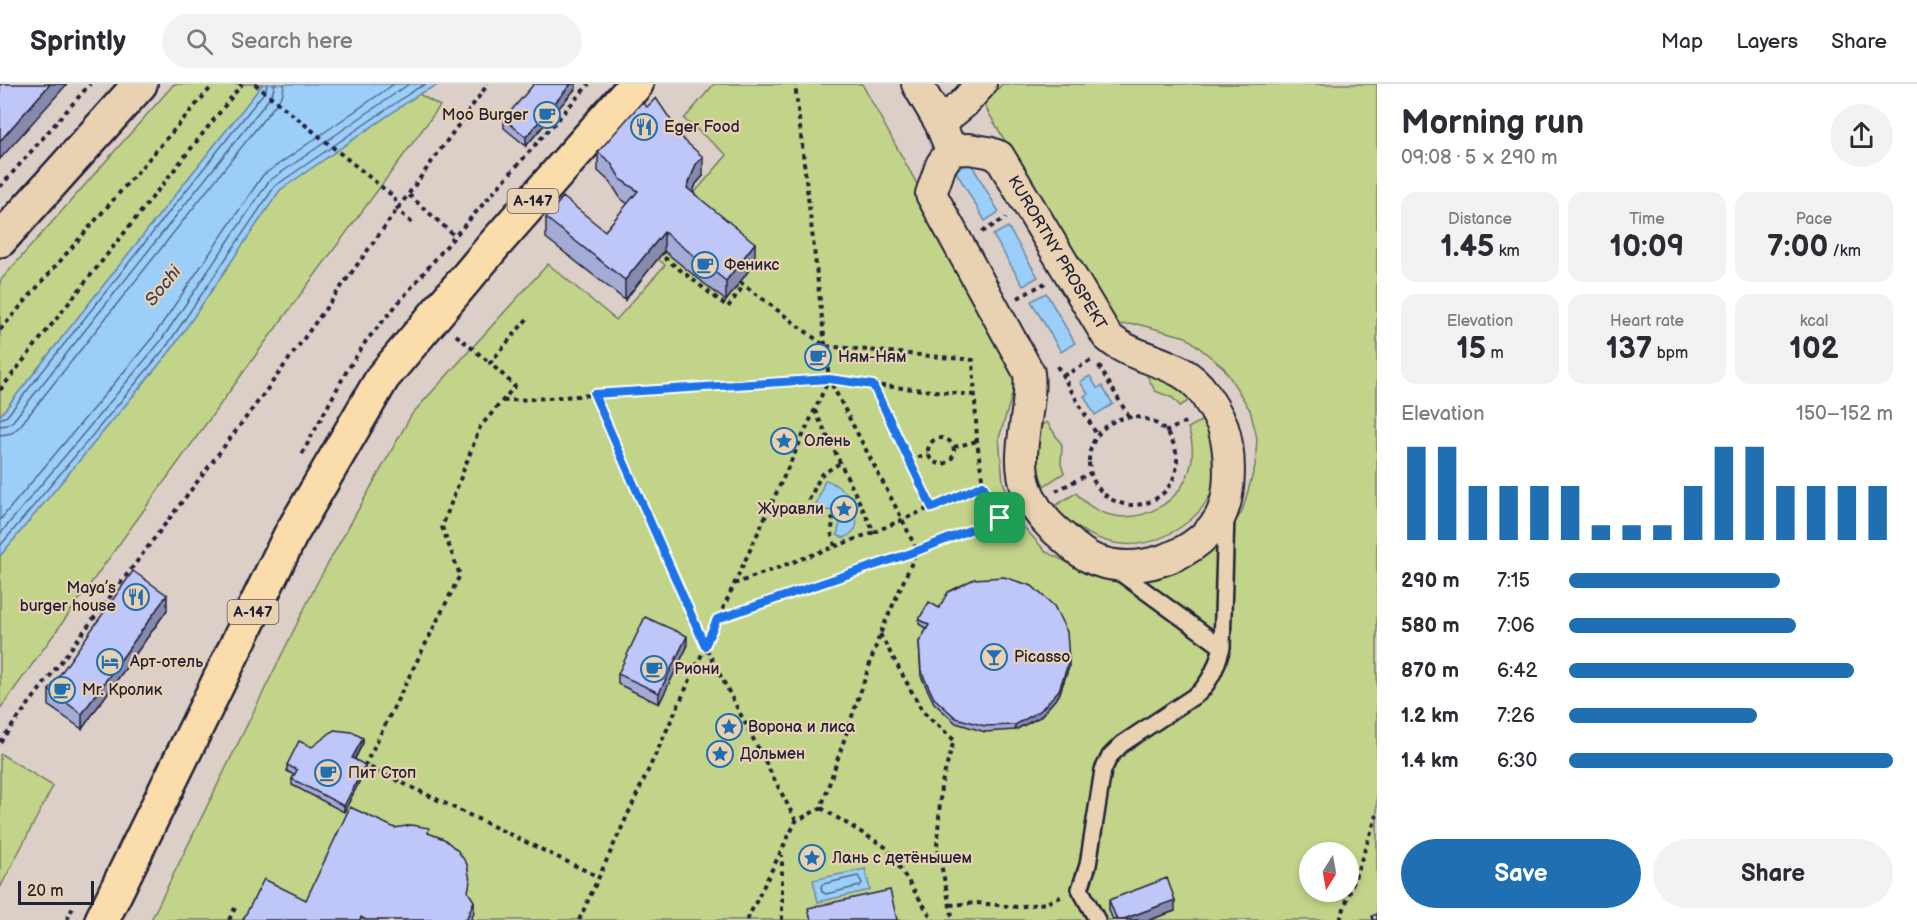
<!DOCTYPE html>
<html lang="en">
<head>
<meta charset="utf-8">
<style>
	:root { --surface:#fff; --page:#f2f2f3; --text:#2b2b33; --muted:#7c7c81; --line:#e1e1e2; --accent:#1f6fb2 }
	body { margin:0; font-family:"Balsamiq Sans",sans-serif; background:var(--page); color:var(--text); height:100vh; display:flex; flex-direction:column; font-size:22px; white-space:nowrap }
	* { box-sizing:border-box; margin:0 }
	p { font-size:20px; color:var(--muted) }
	.icon { flex:none; width:33px; height:33px; fill:none; stroke:currentColor; stroke-width:2; stroke-linecap:round; stroke-linejoin:round }
	.map { position:relative; flex:1; overflow:hidden }
	.details { display:flex; flex-direction:column; background:var(--surface); width:540px }
	.details>* { flex:none }
	.needle { width:39px; rotate:191deg }
	.fabs { position:absolute; left:1299px; top:758px; display:grid; gap:12px }
	.fabs a { display:grid; place-items:center; width:60px; height:60px; border-radius:50%; background:var(--surface); box-shadow:0 3px 9px #0003; font-size:30px }
	.scale { position:absolute; left:18px; bottom:15px; width:76px; box-sizing:border-box; padding-left:6px; border:3px solid #22223b; border-top:0; font-size:16px; line-height:21px; white-space:nowrap; color:#22223b; -webkit-text-stroke:4px #e9d2b2; paint-order:stroke }
	.pin { position:absolute; display:grid; place-items:center; width:51px; height:51px; color:#fff; margin:-26px; border-radius:12px; box-shadow:0 3px 9px #0006 }
	.round { display:grid; place-items:center; flex:none; width:63px; height:63px; border-radius:32px; background:var(--page) }
	.summary { display:flex; align-items:center; justify-content:space-between; height:102px; padding:0 24px }
	h1 { font-size:33px; font-weight:800; line-height:45px }
	.figures { display:grid; grid-template-columns:repeat(3,1fr); gap:9px; height:102px; padding:6px 24px }
	.figures div { display:grid; align-content:center; border-radius:15px; background:var(--page); text-align:center }
	.figures b { font-size:30px; font-weight:800 }
	.figures small { font-size:16px; font-weight:400 }
	.figures p { font-size:16px }
	.chart { height:168px; padding:12px 24px }
	.chart p { display:flex; justify-content:space-between }
	.chart svg { width:100%; height:108px; margin-top:6px; stroke:var(--accent); stroke-width:6 }
	.primary-button { display:flex; gap:12px; margin-top:auto; padding:12px 24px }
	.primary-button a { flex:1; height:69px; border-radius:36px; background:var(--accent); color:#fff; font-size:24px; font-weight:800; line-height:69px; text-align:center }
	.primary-button a+a { background:var(--page); color:var(--text) }
	ul { padding:0 24px; list-style:none; font-size:20px }
	li { display:grid; grid-template-columns:96px 72px 1fr; align-items:center; height:45px }
	li i { height:15px; border-radius:8px; background:var(--accent) }
	header { display:flex; align-items:center; gap:36px; box-sizing:border-box; height:84px; padding:0 30px; background:var(--surface); border-bottom:2px solid var(--line) }
	header strong { font-size:28px }
	nav { display:flex; gap:33px; margin-inline-start:auto; font-size:21px }
	.search { width:420px; height:54px; background:var(--page); display:flex; align-items:center; gap:15px; box-sizing:border-box; padding:0 21px; border-radius:33px; color:var(--muted); font-size:22px }
	main { display:flex; flex:1; min-height:0 }
	.map>svg:first-child { display:block }
</style>
</head>
<body>
<header>
<strong>Sprintly</strong>
<div class="search"><svg class="icon" aria-label="search" viewBox="0 0 24 24"><circle cx="10" cy="10" r="6"/><path d="M15 15l6 6"/></svg>Search here</div>
<nav><a>Map</a><a>Layers</a><a>Share</a></nav>
</header>
<main>
<div class="map">
<svg width="1377" height="836" viewBox="0 0 1377 836">
	<rect width="100%" height="100%" fill="#dccfc7"/>
	<filter id="ink" filterUnits="userSpaceOnUse"><feTurbulence type="fractalNoise" baseFrequency=".0167" numOctaves="2"/><feDisplacementMap in="SourceGraphic" scale="12" xChannelSelector="R" yChannelSelector="G"/><feConvolveMatrix kernelMatrix="1 2 1 2 8 2 1 2 1" color-interpolation-filters="sRGB"/></filter>
	<g filter="url(#ink)">
		<!-- green -->
		<path fill="#c2d489" stroke="#727b62" stroke-width="1.5" fill-rule="evenodd" d="M174,0h89l-263,332v-135z
			M714,0h148l160,291 -9,17 -14,46 4,44 19,43 24,27 52,26 60,1 59,-33 25,-34 13,-46 2,-28 -7,-28 -26,-42 -38,-31 -49,-13 -24,1 -129,-220 18,-21h375v836h-1226l166,-337 95,-169 136,-150 68,56 49,-55 -19,-16 81,-94 -43,-36zM1310,768h38v39h-38z
			M419,10l21,12 -182,246 -258,357v-153l171,-206 109,-160z
			M1142,282l58,28 -20,12 -7,-8 -18,-7z
			M1212,331c5,27 8,45 1,73 -4,13 -16,28 -28,36 -47,35 -93,22 -132,-17l23,-14c47,56 137,4 112,-65z
			M1047,338l15,23 -1,19 3,9 -20,13 -7,-17v-41z
			M1,670l52,32 -53,102v-133z"/>
		<!-- water -->
		<path fill="#9bcef8" stroke="#6b89ac" stroke-width="1.5" d="M263,0h177l-21,10 -139,96 -109,160 -171,206v-140z
			M970,78l29,50 -14,9 -30,-51z
			M1008,143l30,50 -15,9 -30,-51z
			M1046,209l29,50 -14,9 -30,-51z
			M1090,292l7,12 5,-2 11,18 -18,11 -11,-19 4,-2 -8,-12z
			M825,396c5,0 19,11 24,15 2,18 19,31 -5,43l-7,-3 4,-15 -3,-9 -13,-1 -9,-5z
			M865,785l5,21 -52,12 -5,-22z"/>
		<g fill="none" stroke-linecap="round" stroke-linejoin="round">
			<!-- shore -->
			<path stroke="#526787" stroke-width="1.5" d="M0,335l7,-3 259,-326 1,-6
				M0,342l7,-1 6,-4 259,-326 3,-11
				M0,351l12,-2 8,-7 259,-326 4,-7 1,-9
				M0,436l153,-183 110,-162 131,-91
				M0,450l160,-192 109,-161 140,-97
				M0,462l166,-199 109,-161 141,-97 10,-5
				M858,792l4,7 -2,3 -34,8 -4,-2 -1,-6 2,-2z"/>
			<defs>
				<path id="service" d="M1115,485l107,78
					M1097,836l-17,-31 8,-24 15,-95 7,-14 12,-12 77,-51c13,-14 18,-28 23,-46l4,-131"/>
				<path id="minor" d="M917,0l23,39 11,27
					M940,39l24,-20 17,-19
					M969,65l19,3 11,4 108,180c28,26 74,23 97,57 6,9 13,21 18,31 9,26 11,75 -5,98 -27,36 -80,54 -122,38 -13,-5 -23,-15 -33,-24 -16,-13 -28,-27 -35,-46 -14,-38 6,-79 2,-117l-98,-179 10,-29 10,-15z"/>
				<path id="secondary" d="M0,156l140,-156"/>
				<path id="primary" d="M102,836l188,-384 93,-159 112,-133 141,-160"/>
			</defs>
			<!-- service casing -->
			<use href="#service" stroke="#22223b" stroke-width="20"/>
			<!-- minor casing -->
			<use href="#minor" stroke="#22223b" stroke-width="34"/>
			<!-- secondary casing -->
			<use href="#secondary" stroke="#22223b" stroke-width="38"/>
			<!-- primary casing -->
			<use href="#primary" stroke="#22223b" stroke-width="38"/>
			<!-- path -->
			<path stroke="#22223b" stroke-width="4" stroke-dasharray="4.5 4.5" stroke-linecap="butt" d="M255,0l139,113 4,13 15,14
				M0,103l90,-103
				M409,111l46,41
				M982,148l24,-14
				M664,167l-3,4 67,52 16,-22
				M740,198l85,64 148,14 4,81 6,44 -109,47 -59,-121
				M1018,214l27,-15
				M527,235l-37,44 25,23 -35,41 -38,100 18,48 -95,190 234,112
				M0,246l214,-246
				M456,251l34,28
				M1057,282l40,69
				M1099,282l30,51
				M1063,292l31,-17
				M829,295l44,6
				M0,306l242,-306
				M594,310l111,252 91,175
				M503,317l326,-22 74,142 14,30 -199,68
				M1089 377a44 44 0 1 1 88 0a44 44 0 1 1-88 0Z
				M1165,348l24,-12
				M928 367a13 13 0 1 1 26 0a13 13 0 1 1-26 0Z
				M954,363l23,-6
				M302,370l43,-80 21,-33 89,-105 134,-152
				M909,375l19,-4
				M983,401l17,33
				M1056,407l34,-18
				M932,424l-59,-123 101,10
				M835,462l-4,-14 3,-13 -21,-7 -4,-5v-7l12,-25 19,-12
				M734,500l140,-52
				M880,550l43,78 31,28 -13,46 -4,60 16,74
				M0,658l263,-347 225,-311
				M821,724l66,40 46,72
				M950,821l27,-2 40,4 29,-4 17,-7
				M67,836l7,-15
				M229,836l6,-12
				M579,836l250,-541 -34,-295
				M747,836l49,-99 25,-13 59,-174 37,-83 92,-37
				M782,836v-65
				M1340,836l37,-105"/>
			<!-- service -->
			<use href="#service" stroke="#e9d2b2" stroke-width="15"/>
			<!-- minor -->
			<use href="#minor" stroke="#e9d2b2" stroke-width="30"/>
			<!-- secondary -->
			<use href="#secondary" stroke="#e9d2b2" stroke-width="33"/>
			<!-- primary -->
			<use href="#primary" stroke="#fbddab" stroke-width="33"/>
		</g>
		<!-- wall -->
		<path fill="#a4abd5" stroke="#22223b" stroke-width="1.5" d="M576,0v4l-50,58 -22,-18v-9z
			M598,68l105,24 -7,8 -3,8 62,70 -29,39 -62,-50 -39,49 -79,-62v-20l59,13 23,-27 -7,-5 -10,-16 -13,-12z
			M939,524l130,59 -10,28 -19,22 -25,13 -30,2 -29,-9 -22,-20 -13,-27 -2,-34 8,-13 -8,-5v-5z
			M167,526l-85,119 -33,-23v-16z
			M687,563l-28,57 -41,-20v-10z
			M363,659l-8,16 10,11 -21,42 -52,-27v-6l2,-4 -7,-4v-6l25,-18z
			M1109,816l66,11 -26,9h-36l-4,-10z"/>
		<!-- shaded-wall -->
		<path fill="#868bae" stroke="#22223b" stroke-width="1.5" d="M50,0h17l-67,75v-18z
			M571,0h5v4l-50,58v-9z
			M703,73v19l-7,8 -9,23v-19l9,-24z
			M664,148v19l-39,49v-20z
			M755,159v19l-29,39v-20z
			M167,511v15l-85,119v-15z
			M687,552v11l-28,57v-11z
			M1069,577v6l-10,28 -19,22 -25,13v-5z
			M363,654v5l-11,20v-5z
			M365,681v5l-21,42v-6z
			M1175,816v11l-26,9h-28z
			M474,817v12l-3,7h-5z"/>
		<!-- building -->
		<path fill="#bfc7f8" stroke="#22223b" stroke-width="1.5" d="M0,0h50l-50,57z
			M534,0h37l-45,53 -22,-18z
			M656,14l28,42 19,17 -7,7 -9,24 68,55 -29,38 -62,-49 -39,48 -79,-62 17,-21 42,34 33,-40 -17,-11 -10,-17 -13,-11 44,-50 5,5z
			M133,487l34,24 -85,119 -33,-24z
			M1004,493l28,9 22,20 13,26 2,29 -10,29 -19,21 -25,14 -30,1 -29,-8 -22,-20 -13,-27 -2,-29 10,-17 -10,-6 10,-17 10,6 9,-16 26,-13z
			M645,533l42,19 -28,57 -41,-19z
			M334,646l18,2 11,6 -11,20 13,7 -21,41 -52,-27 5,-9 -10,-5 12,-24 13,6z
			M350,723l45,21 17,-3 17,3 -1,5 16,6 14,12 9,13 3,17 -2,11 6,9 -8,19h-100l-5,-3 -1,3h-117l21,-41 42,21z
			M1167,794l8,22 -54,20h-4l-8,-20z
			M890,806l7,30h-86l-3,-12z
			M1377,830v6h-4l-1,-4z"/>
	</g>
	<g fill="none" stroke-linecap="round" stroke-linejoin="round" filter="url(#ink)">
		<defs>
			<path id="route" d="M829,295l44,6 59,123 51,-23 17,33 -83,33 -200,68 -12,27 -111,-252z"/>
		</defs>
		<!-- route casing -->
		<use href="#route" stroke="#fff" stroke-width="12"/>
		<!-- route -->
		<use href="#route" stroke="#1a73e8" stroke-width="8"/>
	</g>
	<!-- icons -->
	<defs>
		<symbol id="cafe-ring" viewBox="-11 -11 22 22"><circle r="9.5" fill="#e9d2b2" stroke="#1f6fb2" stroke-width="1.5"/><path d="M-5.5-4.5H6V0H3Q3 3.5 0 3.5H-2.5Q-5.5 3.5-5.5 0ZM3-3.2v2h1.7v-2ZM-6 4.5H4V6H-6Z" fill="#1f6fb2"/></symbol>
		<symbol id="restaurant-ring" viewBox="-11 -11 22 22"><circle r="9.5" fill="#e9d2b2" stroke="#1f6fb2" stroke-width="1.5"/><path d="M-5-6h1v4h1v-4h1v4h1v-4h1v5L-1.5 .5V6h-2V.5L-5-1ZM5-6V6H3V1.5H1.5Q1.5-4 5-6Z" fill="#1f6fb2"/></symbol>
		<symbol id="sight-ring" viewBox="-11 -11 22 22"><circle r="9.5" fill="#e9d2b2" stroke="#1f6fb2" stroke-width="1.5"/><path d="M0-6L1.8-2.2L6-1.7L2.9 1.2L3.7 5.4L0 3.3L-3.7 5.4L-2.9 1.2L-6-1.7L-1.8-2.2Z" fill="#1f6fb2"/></symbol>
		<symbol id="bar-ring" viewBox="-11 -11 22 22"><circle r="9.5" fill="#e9d2b2" stroke="#1f6fb2" stroke-width="1.5"/><path d="M-6-5H6L.8 .8V4.5H3.5V6h-7V4.5H-.8V.8Z" fill="#1f6fb2"/></symbol>
		<symbol id="hotel-ring" viewBox="-11 -11 22 22"><circle r="9.5" fill="#e9d2b2" stroke="#1f6fb2" stroke-width="1.5"/><path d="M-6-4.5h1.5V1H6V5H4.5V3h-9V5H-6ZM-4 0a1.8 1.8 0 1 1 3.6 0ZM.5 0V-2.5h3Q6-2.5 6 0Z" fill="#1f6fb2"/></symbol>
	</defs>
	<g fill-rule="evenodd">
		<use href="#cafe-ring" x="532" y="16" width="30" height="30"/>
		<use href="#restaurant-ring" x="629" y="28" width="30" height="30"/>
		<use href="#cafe-ring" x="690" y="166" width="30" height="30"/>
		<use href="#cafe-ring" x="803" y="258" width="30" height="30"/>
		<use href="#sight-ring" x="769" y="342" width="30" height="30"/>
		<use href="#sight-ring" x="829" y="410" width="30" height="30"/>
		<use href="#restaurant-ring" x="121" y="498" width="30" height="30"/>
		<use href="#bar-ring" x="979" y="558" width="30" height="30"/>
		<use href="#hotel-ring" x="95" y="563" width="30" height="30"/>
		<use href="#cafe-ring" x="639" y="570" width="30" height="30"/>
		<use href="#cafe-ring" x="47" y="591" width="30" height="30"/>
		<use href="#sight-ring" x="714" y="628" width="30" height="30"/>
		<use href="#sight-ring" x="705" y="655" width="30" height="30"/>
		<use href="#cafe-ring" x="313" y="674" width="30" height="30"/>
		<use href="#sight-ring" x="797" y="759" width="30" height="30"/>
	</g>
	<g text-anchor="middle" dominant-baseline="central" stroke-width="4.5" stroke-linejoin="round" paint-order="stroke">
		<!-- shield labels -->
		<g fill="#e9d2b2" stroke="#5e575f" stroke-width="1.5">
			<rect x="507.5" y="105" width="51" height="24" rx="4.5"/>
			<rect x="227.5" y="516" width="51" height="24" rx="4.5"/>
		</g>
		<g font-size="15" font-weight="bold" fill="#22223b">
			<text x="533" y="117">А-147</text>
			<text x="253" y="528">А-147</text>
		</g>
		<!-- poi labels -->
		<g font-size="16" fill="#22223b" stroke="#e9d2b2" text-anchor="start">
			<text x="528" y="31" text-anchor="end">Moo Burger</text>
			<text x="664" y="43">Eger Food</text>
			<text x="724" y="181">Феникс</text>
			<text x="838" y="273">Ням-Ням</text>
			<text x="804" y="357">Олень</text>
			<text x="824" y="425" text-anchor="end">Журавли</text>
			<text x="116" y="504" text-anchor="end">Maya’s<tspan x="116" dy="18">burger house</tspan></text>
			<text x="1014" y="573">Picasso</text>
			<text x="130" y="578">Арт-отель</text>
			<text x="674" y="585">Риони</text>
			<text x="82" y="606">Mr. Кролик</text>
			<text x="748" y="643">Ворона и лиса</text>
			<text x="740" y="670">Дольмен</text>
			<text x="348" y="689">Пит Стоп</text>
			<text x="832" y="774">Лань с детёнышем</text>
		</g>
		<!-- street labels -->
		<g font-size="16" fill="#22223b" stroke="#e9d2b2">
			<text transform="translate(1057 169) rotate(59)">KURORTNY PROSPEKT</text>
		</g>
		<!-- water labels -->
		<g font-size="18" font-style="italic" fill="#3a4461" stroke="#e9d2b2">
			<text transform="translate(163 202) rotate(-51)">Sochi</text>
		</g>
	</g>
</svg>
<div class="fabs">
<a><svg class="needle" viewBox="-14 -14 28 28"><path d="M0-13l5 13h-10z" fill="#e53935"/><path d="M0 13l5-13h-10z" fill="#7c7c81"/></svg></a>
</div>
<div class="scale">20 m</div>
<div class="pin" style="left:1000px;top:434px;background:#1e9e55"><svg class="icon" aria-label="arrive" viewBox="0 0 24 24"><path d="M6 21V4h12l-3 4 3 4H6"/></svg></div>
</div>
<section class="details">
<div class="summary"><div><h1>Morning run</h1><p>09:08 · 5 × 290 m</p></div><a class="round"><svg class="icon" aria-label="share" viewBox="0 0 24 24"><path d="M12 15V3M7 8l5-5 5 5M5 13v7h14v-7"/></svg></a></div>
<div class="figures">
<div><p>Distance</p><b>1.45<small> km</small></b></div>
<div><p>Time</p><b>10:09</b></div>
<div><p>Pace</p><b>7:00<small> /km</small></b></div>
</div>
<div class="figures">
<div><p>Elevation</p><b>15<small> m</small></b></div>
<div><p>Heart rate</p><b>137<small> bpm</small></b></div>
<div><p>kcal</p><b>102</b></div>
</div>
<div class="chart"><p><span>Elevation</span>150–152 m</p>
<svg viewBox="0 0 160 44" preserveAspectRatio="none"><path d="M5 44V6M15 44V6M25 44V22M35 44V22M45 44V22M55 44V22M65 44V38M75 44V38M85 44V38M95 44V22M105 44V6M115 44V6M125 44V22M135 44V22M145 44V22M155 44V22"/></svg>
</div>
<ul>
<li><b>290 m</b>7:15<i style="width:65%"></i></li>
<li><b>580 m</b>7:06<i style="width:70%"></i></li>
<li><b>870 m</b>6:42<i style="width:88%"></i></li>
<li><b>1.2 km</b>7:26<i style="width:58%"></i></li>
<li><b>1.4 km</b>6:30<i style="width:100%"></i></li>
</ul>
<div class="primary-button"><a>Save</a><a>Share</a></div>
</section>
</main>
</body>
</html>
